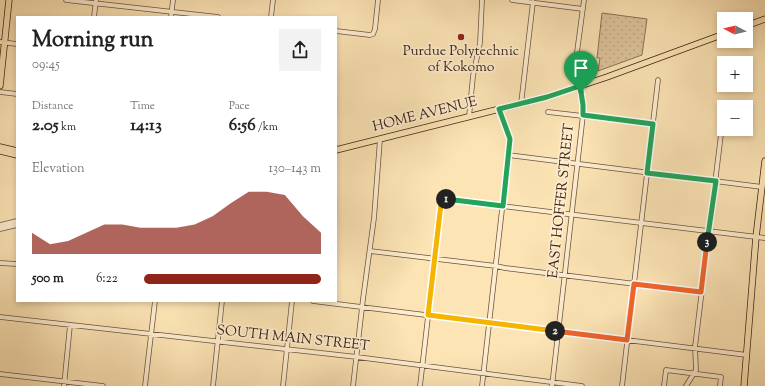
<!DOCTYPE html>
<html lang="en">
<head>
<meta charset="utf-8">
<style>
	:root { --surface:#fff; --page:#f2f2f2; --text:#222; --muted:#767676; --accent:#8f2418 }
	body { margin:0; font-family:"Sorts Mill Goudy",serif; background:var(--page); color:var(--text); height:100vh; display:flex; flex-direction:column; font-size:15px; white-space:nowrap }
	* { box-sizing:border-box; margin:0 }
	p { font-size:13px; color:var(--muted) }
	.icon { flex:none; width:22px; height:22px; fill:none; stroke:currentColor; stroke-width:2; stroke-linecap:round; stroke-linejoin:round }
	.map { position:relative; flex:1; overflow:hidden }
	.drawer { position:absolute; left:16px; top:16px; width:321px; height:286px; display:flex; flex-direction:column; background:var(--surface); border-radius:0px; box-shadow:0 2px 6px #0003 }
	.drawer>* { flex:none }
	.needle { width:26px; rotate:277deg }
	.buttons { position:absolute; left:717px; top:12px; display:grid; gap:8px }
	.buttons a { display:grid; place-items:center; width:36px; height:36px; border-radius:0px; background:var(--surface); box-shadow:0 2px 6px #0003; font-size:20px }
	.pin { position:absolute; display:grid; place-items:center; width:34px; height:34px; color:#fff; margin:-41px -17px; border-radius:50% 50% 50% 0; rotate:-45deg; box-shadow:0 0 4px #0007 }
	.pin .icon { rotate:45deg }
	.km { position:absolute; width:20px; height:20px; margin:-10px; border-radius:50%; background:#222; color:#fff; font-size:11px; line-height:20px; text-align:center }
	.round { display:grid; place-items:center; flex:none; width:42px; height:42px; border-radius:0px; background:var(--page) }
	.overview { display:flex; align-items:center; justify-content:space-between; height:68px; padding:0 16px }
	h1 { font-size:22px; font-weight:700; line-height:30px }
	.figures { display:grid; grid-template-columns:repeat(3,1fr); gap:6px; height:68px; padding:4px 16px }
	.figures div { display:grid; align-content:center }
	.figures b { font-size:17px; font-weight:700 }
	.figures small { font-size:11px; font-weight:400 }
	.figures p { font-size:11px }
	.chart { height:112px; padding:8px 16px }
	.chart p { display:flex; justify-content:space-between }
	.chart svg { width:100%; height:72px; margin-top:4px; fill:var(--accent); opacity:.7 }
	ul { padding:0 16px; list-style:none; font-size:13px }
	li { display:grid; grid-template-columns:64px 48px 1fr; align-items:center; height:30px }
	li i { height:10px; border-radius:5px; background:var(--accent) }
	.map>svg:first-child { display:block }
</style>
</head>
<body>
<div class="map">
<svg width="765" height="386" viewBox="0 0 765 386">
	<defs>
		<pattern id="park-dots" width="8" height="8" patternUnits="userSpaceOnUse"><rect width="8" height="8" fill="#dcc39a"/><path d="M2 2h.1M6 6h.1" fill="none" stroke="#bea784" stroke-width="1.8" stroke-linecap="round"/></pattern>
	</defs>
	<rect width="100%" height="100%" fill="#fce4b5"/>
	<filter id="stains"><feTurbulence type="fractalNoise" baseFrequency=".005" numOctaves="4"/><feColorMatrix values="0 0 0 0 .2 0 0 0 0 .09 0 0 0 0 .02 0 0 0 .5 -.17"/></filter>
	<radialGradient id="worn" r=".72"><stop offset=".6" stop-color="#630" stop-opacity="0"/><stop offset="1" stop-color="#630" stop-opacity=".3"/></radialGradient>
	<!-- park -->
	<path fill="url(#park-dots)" stroke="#8c7358" d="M602,13l45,6 -5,36 -44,16 2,-13h-3z"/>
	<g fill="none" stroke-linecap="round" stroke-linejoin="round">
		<defs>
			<path id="minor" d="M66,0l152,17
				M512,0l71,9
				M94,17l2,-17
				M171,17l2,-17
				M271,17l2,-17
				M336,31l34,4 3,-1 2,-5 3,-29
				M0,42l17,2
				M0,92l17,2
				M521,104l12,-102
				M548,112l105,12
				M469,117l4,-41 7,-33 2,-43
				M508,155l254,32
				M0,225l17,-4
				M0,229l17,-4
				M370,251l126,15 9,2 196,24
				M0,263l17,1
				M313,301l434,54
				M0,317l357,40 225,29
				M0,374l103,12
				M64,386l6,-61
				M145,386l10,-85
				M213,386l9,-85
				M283,386l9,-85
				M353,386l10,-87 11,-81 6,-79
				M420,386l21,-182 1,-3 3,-2 320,39
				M482,386l28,-247 -11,-30
				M552,386l31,-271v-10l-8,-38 9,-67
				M622,386l36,-306
				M664,386l2,-16 55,7 -1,9
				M686,386l10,-16 -1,-23 27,-221"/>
			<path id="major" d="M746,26l19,-7
				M0,86l9,-86
				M0,147l17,4
				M336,150l211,-53 60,-20 117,-43
				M0,151l17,4
				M744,386l12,-149 9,-76"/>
		</defs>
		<!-- minor casing -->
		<use href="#minor" stroke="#6d533e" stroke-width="5.5"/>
		<!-- major casing -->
		<use href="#major" stroke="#3d2317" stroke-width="7"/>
		<!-- minor -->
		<use href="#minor" stroke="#fdedcf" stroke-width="4"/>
		<!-- major -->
		<use href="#major" stroke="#fce4b5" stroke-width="5.5"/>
	</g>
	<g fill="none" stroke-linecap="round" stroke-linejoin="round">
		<defs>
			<path id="split-1" d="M446,199l57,7 7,-67 -11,-30 48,-12 33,-11 1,6"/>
			<path id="split-2" d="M446,199l-4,2 -1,3 -13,111 127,16"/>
			<path id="split-3" d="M555,331l72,9 7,-56 67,8 6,-50"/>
			<path id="split-4" d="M581,92l2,13v10l70,9 -6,49 69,8 -9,61"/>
		</defs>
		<!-- split-1 casing -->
		<use href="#split-1" stroke="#fff" stroke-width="8"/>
		<!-- split-2 casing -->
		<use href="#split-2" stroke="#fff" stroke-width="8"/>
		<!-- split-3 casing -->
		<use href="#split-3" stroke="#fff" stroke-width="8"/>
		<!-- split-4 casing -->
		<use href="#split-4" stroke="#fff" stroke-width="8"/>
		<!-- split-1 -->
		<use href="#split-1" stroke="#22a559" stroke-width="5"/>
		<!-- split-2 -->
		<use href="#split-2" stroke="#f5b400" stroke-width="5"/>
		<!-- split-3 -->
		<use href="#split-3" stroke="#f0652b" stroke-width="5"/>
		<!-- split-4 -->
		<use href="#split-4" stroke="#22a559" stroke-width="5"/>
	</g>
	<!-- markers -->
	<circle fill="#8f2418" stroke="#fdedcf" stroke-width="1.5" cx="461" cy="37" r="4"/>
	<g text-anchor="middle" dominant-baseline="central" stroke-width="3.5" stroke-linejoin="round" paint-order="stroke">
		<!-- poi labels -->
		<g font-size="14" fill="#3d2317" stroke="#fdedcf">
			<text x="461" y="52">Purdue Polytechnic<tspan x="461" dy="16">of Kokomo</tspan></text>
		</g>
		<!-- street labels -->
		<g font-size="14" fill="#3d2317" stroke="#fdedcf">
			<text transform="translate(425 115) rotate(-14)">HOME AVENUE</text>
			<text transform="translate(562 201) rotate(-84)">EAST HOFFER STREET</text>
			<text transform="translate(293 339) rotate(6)">SOUTH MAIN STREET</text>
		</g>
	</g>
	<rect width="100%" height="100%" filter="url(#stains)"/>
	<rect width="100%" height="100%" fill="url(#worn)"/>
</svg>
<div class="buttons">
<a><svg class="needle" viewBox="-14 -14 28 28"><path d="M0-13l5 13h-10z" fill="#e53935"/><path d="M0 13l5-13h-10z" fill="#767676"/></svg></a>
<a>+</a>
<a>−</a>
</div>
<div class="pin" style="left:581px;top:92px;background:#1e9e55"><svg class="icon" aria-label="arrive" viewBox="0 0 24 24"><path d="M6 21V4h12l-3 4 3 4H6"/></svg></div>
<b class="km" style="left:446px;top:199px">1</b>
<b class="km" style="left:555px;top:331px">2</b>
<b class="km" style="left:707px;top:242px">3</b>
<section class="drawer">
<div class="overview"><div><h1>Morning run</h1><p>09:45</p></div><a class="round"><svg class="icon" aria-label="share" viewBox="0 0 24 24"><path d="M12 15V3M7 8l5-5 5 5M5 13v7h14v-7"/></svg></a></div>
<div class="figures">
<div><p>Distance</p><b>2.05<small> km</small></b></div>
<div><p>Time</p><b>14:13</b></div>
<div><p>Pace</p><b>6:56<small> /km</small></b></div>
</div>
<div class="chart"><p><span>Elevation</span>130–143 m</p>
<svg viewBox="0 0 160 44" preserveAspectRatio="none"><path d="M0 44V31L10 38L20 36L30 31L40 26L50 26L60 28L70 28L80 28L90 26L100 21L110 13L120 6L130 6L140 8L150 21L160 31V44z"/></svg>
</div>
<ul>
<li><b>500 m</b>6:22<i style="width:100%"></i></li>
</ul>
</section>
</div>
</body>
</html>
